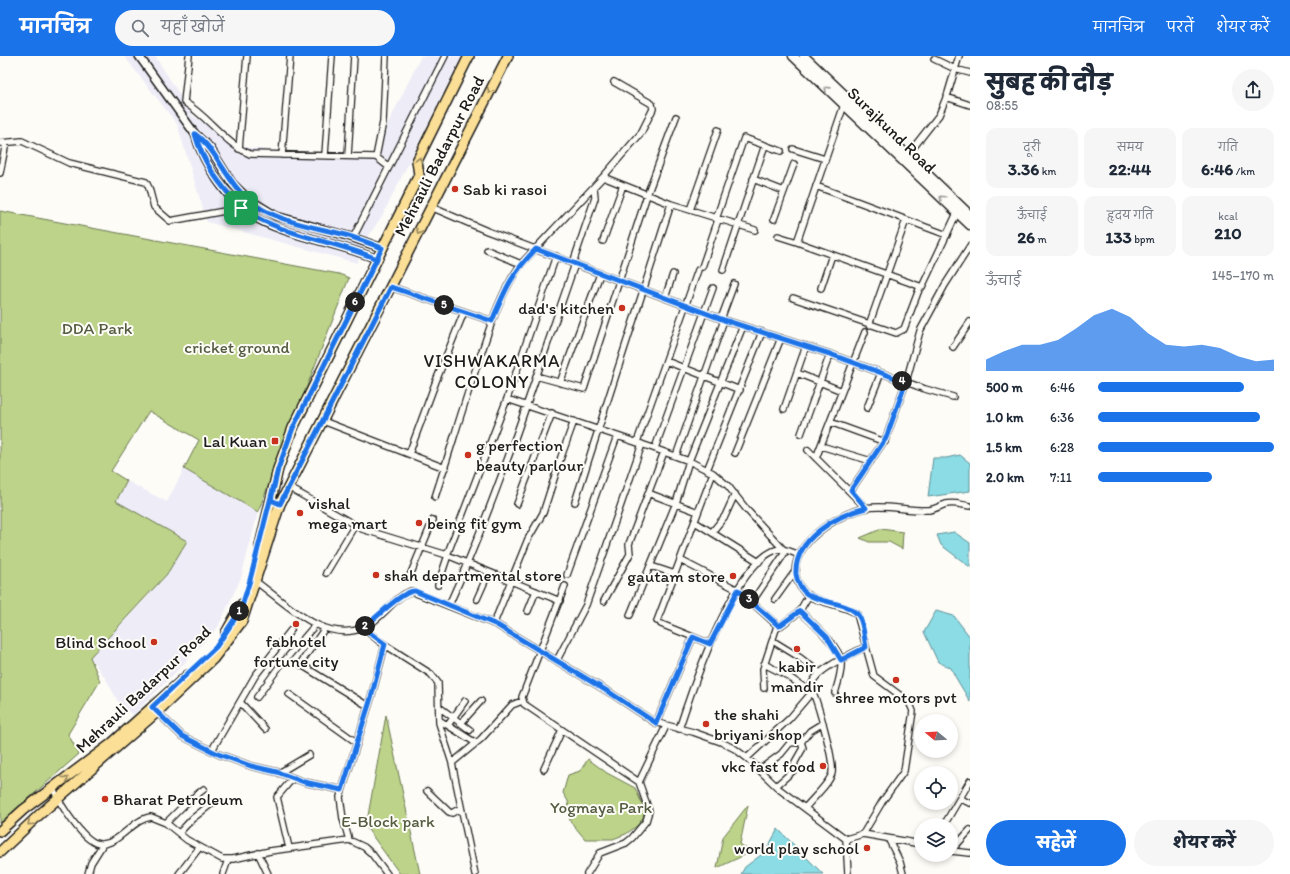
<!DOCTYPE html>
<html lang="hi">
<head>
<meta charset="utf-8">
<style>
	:root { --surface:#fff; --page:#f6f6f7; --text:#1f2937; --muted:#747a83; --accent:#1a73e8 }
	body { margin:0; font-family:Itim,"Playpen Sans Deva",sans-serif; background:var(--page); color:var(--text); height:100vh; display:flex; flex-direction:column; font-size:15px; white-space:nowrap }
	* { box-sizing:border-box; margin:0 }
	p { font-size:13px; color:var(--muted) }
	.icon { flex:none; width:22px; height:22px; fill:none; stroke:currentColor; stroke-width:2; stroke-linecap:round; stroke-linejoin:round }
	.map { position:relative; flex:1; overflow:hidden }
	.details { display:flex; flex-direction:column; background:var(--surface); width:320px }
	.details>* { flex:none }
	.needle { width:26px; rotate:288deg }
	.fabs { position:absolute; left:914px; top:658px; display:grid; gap:8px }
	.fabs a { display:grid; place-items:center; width:44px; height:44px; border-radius:50%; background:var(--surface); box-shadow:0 2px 6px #0003; font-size:20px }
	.pin { position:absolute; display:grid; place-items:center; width:34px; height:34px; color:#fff; margin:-17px; border-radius:8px; box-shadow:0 2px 6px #0006 }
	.km { position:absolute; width:20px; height:20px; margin:-10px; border-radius:50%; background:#222; color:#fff; font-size:11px; line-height:20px; text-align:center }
	.round { display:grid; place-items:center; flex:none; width:42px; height:42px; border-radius:21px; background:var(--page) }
	.headline { display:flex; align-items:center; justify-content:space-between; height:68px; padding:0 16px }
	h1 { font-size:22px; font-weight:800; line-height:30px }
	.stats { display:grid; grid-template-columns:repeat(3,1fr); gap:6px; height:68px; padding:4px 16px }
	.stats div { display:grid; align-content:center; border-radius:10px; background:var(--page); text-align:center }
	.stats b { font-size:17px; font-weight:800 }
	.stats small { font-size:11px; font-weight:400 }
	.stats p { font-size:11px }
	.chart { height:112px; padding:8px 16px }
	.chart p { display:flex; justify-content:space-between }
	.chart svg { width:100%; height:72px; margin-top:4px; fill:var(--accent); opacity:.7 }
	.action { display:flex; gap:8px; margin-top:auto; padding:8px 16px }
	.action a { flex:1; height:46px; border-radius:24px; background:var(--accent); color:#fff; font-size:16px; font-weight:800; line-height:46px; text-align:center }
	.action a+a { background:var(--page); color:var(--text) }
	ul { padding:0 16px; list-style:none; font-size:13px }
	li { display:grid; grid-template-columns:64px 48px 1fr; align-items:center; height:30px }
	li i { height:10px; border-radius:5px; background:var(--accent) }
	header { display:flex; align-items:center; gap:24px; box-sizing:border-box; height:56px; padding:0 20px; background:var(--accent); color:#fff }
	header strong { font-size:19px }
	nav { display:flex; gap:22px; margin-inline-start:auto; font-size:14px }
	.search { width:280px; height:36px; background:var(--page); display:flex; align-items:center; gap:10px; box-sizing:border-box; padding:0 14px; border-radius:22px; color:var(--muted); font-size:15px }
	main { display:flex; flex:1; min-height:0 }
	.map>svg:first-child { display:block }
</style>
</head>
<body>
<header>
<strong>मानचित्र</strong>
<div class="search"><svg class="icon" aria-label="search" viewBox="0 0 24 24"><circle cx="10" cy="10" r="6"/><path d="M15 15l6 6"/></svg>यहाँ खोजें</div>
<nav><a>मानचित्र</a><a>परतें</a><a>शेयर करें</a></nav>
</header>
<main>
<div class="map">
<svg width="970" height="818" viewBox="0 0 970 818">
	<rect width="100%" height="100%" fill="#fdfcf7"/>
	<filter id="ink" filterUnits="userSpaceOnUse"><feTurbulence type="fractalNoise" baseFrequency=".025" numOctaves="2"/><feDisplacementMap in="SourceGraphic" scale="8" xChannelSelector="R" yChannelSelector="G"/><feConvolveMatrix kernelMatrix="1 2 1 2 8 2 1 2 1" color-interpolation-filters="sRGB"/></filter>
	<g filter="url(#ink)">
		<!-- built -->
		<path fill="#eeecf7" d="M124,0h31l38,60 55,32 123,11 50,-103h41l-80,160 -15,22 -10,25 -150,-41 -30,-98z
			M184,413l74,43 -17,66 -23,49 -44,47 -41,41 -13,-10 -14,-26 -16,-22 56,-59 21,-24 20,-32 -72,-41 12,-20 40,21z"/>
		<!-- green -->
		<path fill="#bcd389" stroke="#6c7852" d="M0,155l339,63 10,4 -91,234 -74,-43 15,-29 -50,-29 -38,60 16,10 -11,20 71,40 -20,33 -77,83 10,24 -32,53 11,20 -79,70z
			M881,473l22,3 -1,17 -13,-7h-20l-9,-4z
			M386,659l34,159h-20l-34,-47z
			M588,703l19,14 28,15 10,22 -2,8 -5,7 -12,9 -13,5h-28l-15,-18 -2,-20 -5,-8 5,-18 12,-4z
			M748,749l-8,39 11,8 -34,16 6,-31z"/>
		<!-- water -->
		<path fill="#8bdce5" stroke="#5f8f95" d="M960,399l10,8v28l-42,6 5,-39h13z
			M954,476l16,11v24l-29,-22 -4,-10z
			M936,555l18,5 16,21v65c-6,-12 -14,-22 -19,-34l-13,-6 -14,-30z
			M778,773l45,45h-82l4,-7 20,-15z"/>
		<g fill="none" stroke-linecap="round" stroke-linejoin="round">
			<defs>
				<path id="minor" d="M189,0l-5,46c24,14 40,41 66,52l126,3 7,-35 3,-66
					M934,3l21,10 15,4
					M946,41l24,8
					M844,49l-47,137 125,45 35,-74
					M0,87l22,-2 47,22 77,19 3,6 5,19 16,14 71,-13
					M239,93l8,-93
					M793,93l32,10
					M282,99l8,-99
					M325,99l7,-99
					M348,100l6,-100
					M376,101l13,10
					M906,101l33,-42 9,-22 11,-37
					M0,117l6,-30
					M603,121l68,27 84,26
					M753,123l31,12
					M816,130l131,49
					M431,151l56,24 237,89 106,34 95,35 28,8
					M690,154l28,-80
					M716,163l28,-81 37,13
					M774,163l20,-55
					M778,180l19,6
					M353,182l92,-182
					M603,185l20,-56
					M487,194l34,14
					M573,207l22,-65 -1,-11
					M702,211l16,-47
					M723,214l42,-125
					M391,231l101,34
					M821,232l11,-33
					M665,242l8,-24
					M793,242l103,35 8,-4 16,-42
					M721,263l13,-35
					M869,269l37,-105
					M953,291l17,-25
					M666,305l74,29
					M797,317l45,18
					M536,320l48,13 63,-194 29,-78
					M560,327l40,-109
					M507,343l146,49 36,13 24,12 15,13 19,24 36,39 1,5 -32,48
					M867,352l14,-35
					M784,353l22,-63
					M323,365l122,47
					M830,366l55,20
					M801,378l29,-80
					M637,386l61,-172
					M821,390l50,15
					M655,392l58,-160
					M808,394l58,58
					M735,397l46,-115
					M409,398l27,-73 28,-69
					M676,400l48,-136
					M816,402l49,-126
					M707,414l55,-138
					M288,431l74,42 85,26 113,46
					M851,434l35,-52 20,-56 14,-51 25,-46 25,-39
					M648,437l50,19
					M435,441c16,-49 30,-98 47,-146 10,-31 20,-60 39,-87l82,-87 38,-44 12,-24 -1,-5 -38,-22
					M575,446l96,-298
					M517,448l35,-91
					M695,466l64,40
					M712,476l13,-16 10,-22
					M447,499l60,-156 49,-143
					M680,504l58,30 41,37
					M651,510l24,8
					M326,517l29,-48
					M567,519l50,-139
					M409,522l24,-58
					M255,525c29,20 67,63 108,47 19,-8 29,-30 48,-37l86,34 115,69 42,28 39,10 28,10 14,7 12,9 32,31 67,50 2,35
					M438,529l10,-30
					M565,530l-43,111 2,7 115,78 27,-56
					M477,543l12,-27
					M775,543l21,-29
					M604,545l26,-47 -1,-10 35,-92
					M449,549c50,-110 86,-227 126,-341
					M528,555l8,-20
					M800,555c11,11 40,35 41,51 1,10 -3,21 -6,31
					M630,559l46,-112 13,-42 54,-135
					M657,565l56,-148
					M494,567l34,-84 15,-26 18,-56 13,-36
					M325,572l-25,36 68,42
					M363,572l16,13 52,33 7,9 1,40 13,40 23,111
					M693,581l17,7
					M773,585l26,16 21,16
					M557,604l29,-55 56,-161
					M764,608l22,11 25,17
					M764,632l-1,-19 13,-40 23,-17 10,-17
					M289,638l67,48
					M257,641l22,-30 37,-43
					M240,646l25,27
					M439,651l31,23
					M155,654l27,26 36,18 33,12 26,6 27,10 38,8
					M439,664l37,23
					M461,667l20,-22
					M656,667l37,-86 -32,-13
					M448,669l17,-24
					M679,673c14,-43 53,-159 94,-178 9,-4 17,0 26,4
					M212,694l43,-74 36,-46
					M747,702l43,-40 23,-27
					M452,707l29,-24 31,-34 10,-4
					M544,713l18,-39
					M759,714l22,-16 9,-11 11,-1 9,-11 13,-8
					M279,717l30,-18
					M776,730l18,-16 1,-8 8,-14 -2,-6
					M53,732c6,14 32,59 50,56 18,-2 30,-25 48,-27l15,6 21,17 35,19h11l37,-8 79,-11 15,7 8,7 15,20
					M427,735l22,21 3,1 9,-5
					M960,743l10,4
					M805,752c7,-9 25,-25 27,-35 2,-13 -14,-71 -21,-85 0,-17 41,-34 54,-41
					M166,767l19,-19 19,-15
					M944,769l26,-44
					M179,777l13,-14 19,-15
					M863,778l19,-32 22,-31 9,-60 -4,-9 -35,-26 -17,-62c-14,-10 -43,-11 -53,-22 -31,-37 29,-77 61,-84 21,-4 42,3 64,2 6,-1 11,-4 17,-6 8,-2 16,1 24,2
					M846,783l17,-5 58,10
					M349,784l-6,-21 -3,-22 31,-99 14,-53
					M889,784l11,22 3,12
					M289,792l-12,-51 16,-19
					M951,795l19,-21
					M951,795l19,2
					M258,797l10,21
					M88,818l3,-11 12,-19
					M179,818l20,-26
					M223,818l5,-14
					M587,818l13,-21 26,-10 6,-5 14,-17 3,-10 -10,-29"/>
				<path id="tertiary" d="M139,0l56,78 15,14 22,35 15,15 29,18 75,21 31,11
					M195,78c5,18 13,33 23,47 7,10 15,20 24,28 35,27 94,32 135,50"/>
				<path id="secondary" d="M793,0l177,169
					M804,0l166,159"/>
				<path id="primary" d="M260,490l18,-77 15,-41 126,-253 -2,-14 52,-105
					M226,577l16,-29
					M0,775l23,-21 88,-66 77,-69
					M0,796l39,-37 118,-103 56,-53 29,-38 38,-117 228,-448"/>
			</defs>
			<!-- minor casing -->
			<use href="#minor" stroke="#1c1c1c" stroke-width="8"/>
			<!-- tertiary casing -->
			<use href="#tertiary" stroke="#1c1c1c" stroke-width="10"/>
			<!-- secondary casing -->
			<use href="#secondary" stroke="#1c1c1c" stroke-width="11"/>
			<!-- primary casing -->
			<use href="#primary" stroke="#1c1c1c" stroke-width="12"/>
			<!-- minor -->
			<use href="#minor" stroke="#fdfcf7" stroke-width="5.5"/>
			<!-- tertiary -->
			<use href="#tertiary" stroke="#fdfcf7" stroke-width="7"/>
			<!-- secondary -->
			<use href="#secondary" stroke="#fdfcf7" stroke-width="8"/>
			<!-- primary -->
			<use href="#primary" stroke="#fbdf96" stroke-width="9"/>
		</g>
		<!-- one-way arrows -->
		<defs><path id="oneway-chevron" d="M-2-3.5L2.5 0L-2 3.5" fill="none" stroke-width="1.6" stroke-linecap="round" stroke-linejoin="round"/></defs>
		<g stroke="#989794">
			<use href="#oneway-chevron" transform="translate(827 33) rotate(-136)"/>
			<use href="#oneway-chevron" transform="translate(942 142) rotate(-137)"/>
		</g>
		<g stroke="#97875f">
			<use href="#oneway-chevron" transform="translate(490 35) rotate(117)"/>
			<use href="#oneway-chevron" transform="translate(419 104) rotate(-75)"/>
			<use href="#oneway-chevron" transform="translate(419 176) rotate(117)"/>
			<use href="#oneway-chevron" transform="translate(66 723) rotate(-37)"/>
			<use href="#oneway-chevron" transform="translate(30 767) rotate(137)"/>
		</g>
	</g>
	<g fill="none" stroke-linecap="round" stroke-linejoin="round" filter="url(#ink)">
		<defs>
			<path id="route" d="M241,152c40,28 91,32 136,51l-84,169 -15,41 -28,111 -8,26 -8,14 -18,27 -64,60 30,29 36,18 33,12 26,6 27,10 38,8 29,-92 14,-54 -22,-16c12,-9 40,-38 52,-37l82,34 115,69 44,29 37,-86 17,7 28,-54 41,36 21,-15 27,26 14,23 25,-13c-2,-9 -2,-25 -8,-32 -12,-14 -36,-11 -51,-21 -6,-4 -10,-13 -11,-20 -2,-35 41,-59 70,-66l-15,-18 35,-52 20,-56 -76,-28 -106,-34 -188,-71c-24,24 -31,41 -44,72l-101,-34 -111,217 -9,-4 7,-31 15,-41 89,-180c-13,-5 -26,-10 -40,-14 -32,-8 -70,-13 -96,-36 -21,-19 -28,-47 -51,-64 8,30 26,52 46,74"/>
		</defs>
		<!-- route casing -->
		<use href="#route" stroke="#fff" stroke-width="8"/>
		<!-- route -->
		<use href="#route" stroke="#1a73e8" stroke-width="5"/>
	</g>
	<!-- markers -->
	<g fill="#c8321e" stroke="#fdfcf7" stroke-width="1.5">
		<circle cx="455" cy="133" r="4"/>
		<circle cx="622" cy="252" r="4"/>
		<rect x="271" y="381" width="8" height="8" rx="2"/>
		<circle cx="468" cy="399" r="4"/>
		<circle cx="300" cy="457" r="4"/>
		<circle cx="419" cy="467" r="4"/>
		<circle cx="376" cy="519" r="4"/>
		<circle cx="733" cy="520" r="4"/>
		<circle cx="296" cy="568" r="4"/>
		<circle cx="154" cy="586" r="4"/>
		<circle cx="797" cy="593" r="4"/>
		<circle cx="896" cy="624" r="4"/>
		<circle cx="706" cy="668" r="4"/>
		<circle cx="823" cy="710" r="4"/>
		<circle cx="105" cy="743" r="4"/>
		<circle cx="867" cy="792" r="4"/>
	</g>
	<g text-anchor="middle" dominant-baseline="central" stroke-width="4" stroke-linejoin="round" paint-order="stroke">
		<!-- street labels -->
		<g font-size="17" fill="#1c1c1c" stroke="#fdfcf7">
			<text transform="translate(892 74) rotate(44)">Surajkund Road</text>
			<text transform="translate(439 100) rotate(-63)">Mehrauli Badarpur Road</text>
			<text transform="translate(143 633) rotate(-43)">Mehrauli Badarpur Road</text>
		</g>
		<!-- poi labels -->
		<g font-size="17" fill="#1c1c1c" stroke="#fdfcf7" text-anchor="start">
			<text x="463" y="133">Sab ki rasoi</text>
			<text x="614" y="252" text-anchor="end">dad's kitchen</text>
			<text x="267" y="385" text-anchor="end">Lal Kuan</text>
			<text x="476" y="389">g perfection<tspan x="476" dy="20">beauty parlour</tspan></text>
			<text x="308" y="447">vishal<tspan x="308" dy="20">mega mart</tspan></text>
			<text x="427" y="467">being fit gym</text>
			<text x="384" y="519">shah departmental store</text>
			<text x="725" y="520" text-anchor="end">gautam store</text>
			<text x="296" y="585" text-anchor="middle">fabhotel<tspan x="296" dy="20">fortune city</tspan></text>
			<text x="146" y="586" text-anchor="end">Blind School</text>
			<text x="797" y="610" text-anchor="middle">kabir<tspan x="797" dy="20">mandir</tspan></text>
			<text x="896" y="641" text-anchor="middle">shree motors pvt</text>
			<text x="714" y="658">the shahi<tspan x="714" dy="20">briyani shop</tspan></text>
			<text x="815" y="710" text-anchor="end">vkc fast food</text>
			<text x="113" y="743">Bharat Petroleum</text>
			<text x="859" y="792" text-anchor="end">world play school</text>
		</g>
		<!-- park labels -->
		<g font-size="17" fill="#545c42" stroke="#fdfcf7">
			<text x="97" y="272">DDA Park</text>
			<text x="237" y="291">cricket ground</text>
			<text x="601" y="751">Yogmaya Park</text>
			<text x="388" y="765">E-Block park</text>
		</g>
		<!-- neighbourhood labels -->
		<g font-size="18" letter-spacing="1" fill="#1c1c1c" stroke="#fdfcf7">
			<text x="492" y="305">VISHWAKARMA<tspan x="492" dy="21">COLONY</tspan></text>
		</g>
	</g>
</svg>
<div class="fabs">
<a><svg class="needle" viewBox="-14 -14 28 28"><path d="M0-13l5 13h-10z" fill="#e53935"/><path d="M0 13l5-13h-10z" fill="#747a83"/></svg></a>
<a><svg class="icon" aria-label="locate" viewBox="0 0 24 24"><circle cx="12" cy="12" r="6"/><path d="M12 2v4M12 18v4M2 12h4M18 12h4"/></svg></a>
<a><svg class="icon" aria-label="layers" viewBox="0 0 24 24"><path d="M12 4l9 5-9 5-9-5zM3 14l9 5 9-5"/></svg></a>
</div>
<div class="pin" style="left:241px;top:152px;background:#1e9e55"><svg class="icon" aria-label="arrive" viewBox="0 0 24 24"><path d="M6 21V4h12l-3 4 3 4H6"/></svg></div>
<b class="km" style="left:239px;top:555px">1</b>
<b class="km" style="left:365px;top:570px">2</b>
<b class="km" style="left:749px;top:543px">3</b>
<b class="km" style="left:902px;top:325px">4</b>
<b class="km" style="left:444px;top:249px">5</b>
<b class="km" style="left:355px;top:246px">6</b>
</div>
<section class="details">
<div class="headline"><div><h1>सुबह की दौड़</h1><p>08:55</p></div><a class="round"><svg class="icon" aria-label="share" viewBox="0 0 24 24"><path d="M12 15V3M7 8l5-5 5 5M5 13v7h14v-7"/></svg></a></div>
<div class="stats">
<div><p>दूरी</p><b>3.36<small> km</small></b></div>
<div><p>समय</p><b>22:44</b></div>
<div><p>गति</p><b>6:46<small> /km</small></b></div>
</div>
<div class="stats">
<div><p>ऊँचाई</p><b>26<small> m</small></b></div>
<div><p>हृदय गति</p><b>133<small> bpm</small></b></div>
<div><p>kcal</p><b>210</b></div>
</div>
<div class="chart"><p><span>ऊँचाई</span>145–170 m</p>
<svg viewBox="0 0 160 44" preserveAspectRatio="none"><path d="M0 44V37L10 32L20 28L30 28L40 25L50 18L60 10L70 6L80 11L90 21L100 28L110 29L120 28L130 30L140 35L150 38L160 37V44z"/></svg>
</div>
<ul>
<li><b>500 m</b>6:46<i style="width:83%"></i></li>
<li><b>1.0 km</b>6:36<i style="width:92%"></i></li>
<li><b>1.5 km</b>6:28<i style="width:100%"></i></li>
<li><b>2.0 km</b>7:11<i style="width:65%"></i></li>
</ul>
<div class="action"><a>सहेजें</a><a>शेयर करें</a></div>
</section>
</main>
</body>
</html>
